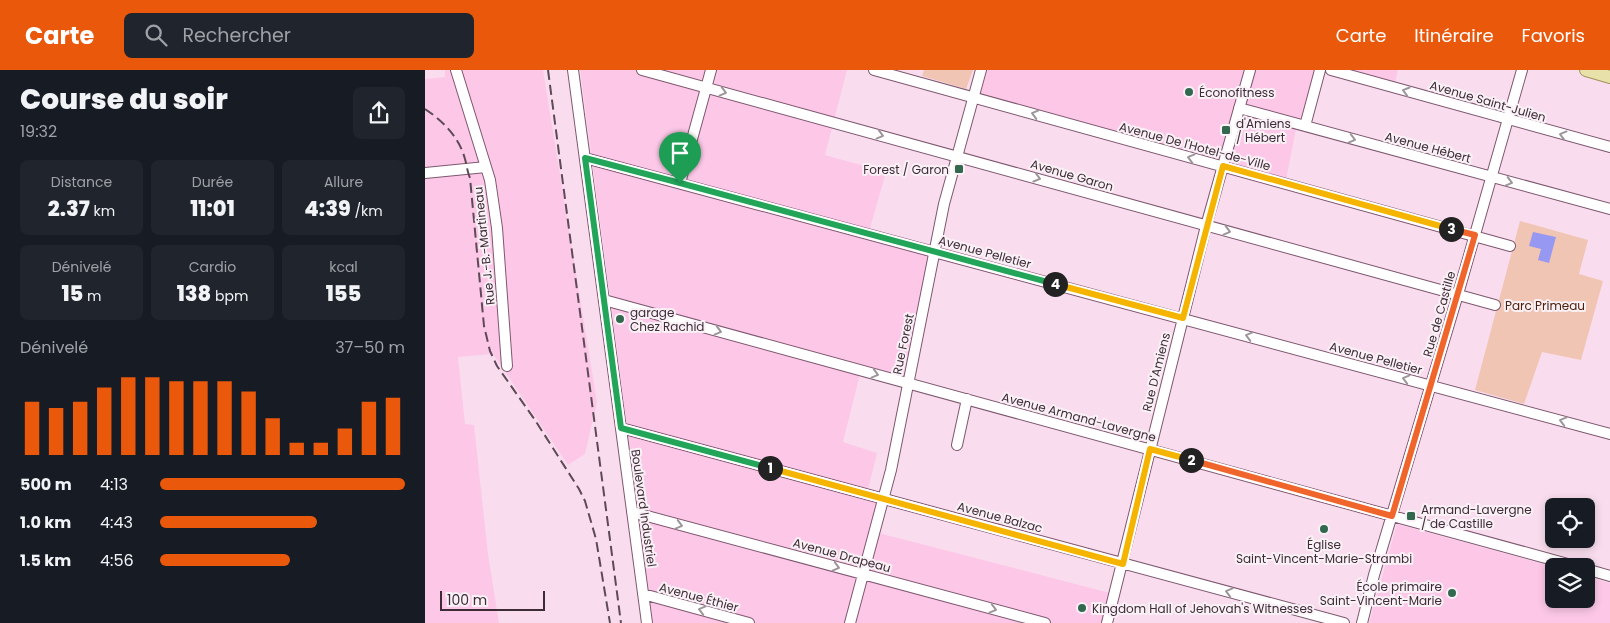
<!DOCTYPE html>
<html lang="fr">
<head>
<meta charset="utf-8">
<style>
	:root { --surface:#171b24; --page:#20242c; --text:#f1f3f6; --muted:#9ea1a6; --accent:#ea580c }
	body { margin:0; font-family:Poppins,sans-serif; background:var(--page); color:var(--text); height:100vh; display:flex; flex-direction:column; font-size:19px; white-space:nowrap }
	* { box-sizing:border-box; margin:0 }
	p { font-size:16px; color:var(--muted) }
	.icon { flex:none; width:28px; height:28px; fill:none; stroke:currentColor; stroke-width:2; stroke-linecap:round; stroke-linejoin:round }
	.map { position:relative; flex:1; overflow:hidden }
	.drawer { display:flex; flex-direction:column; background:var(--surface); width:425px }
	.drawer>* { flex:none }
	.fabs { position:absolute; left:1120px; top:428px; display:grid; gap:10px }
	.fabs a { display:grid; place-items:center; width:50px; height:50px; border-radius:8px; background:var(--surface); box-shadow:0 2px 8px #0003; font-size:25px }
	.scale { position:absolute; left:15px; bottom:12px; width:105px; box-sizing:border-box; padding-left:5px; border:2px solid #3d2b36; border-top:0; font-size:14px; line-height:18px; white-space:nowrap; color:#3d2b36; -webkit-text-stroke:4px #faf1f6; paint-order:stroke }
	.pin { position:absolute; display:grid; place-items:center; width:42px; height:42px; color:#fff; margin:-51px -21px; border-radius:50% 50% 50% 0; rotate:-45deg; box-shadow:0 0 5px #0007 }
	.pin .icon { rotate:45deg }
	.km { position:absolute; width:25px; height:25px; margin:-12px; border-radius:50%; background:#222; color:#fff; font-size:14px; line-height:25px; text-align:center }
	.round { display:grid; place-items:center; flex:none; width:52px; height:52px; border-radius:8px; background:var(--page) }
	.overview { display:flex; align-items:center; justify-content:space-between; height:85px; padding:0 20px }
	h1 { font-size:28px; font-weight:800; line-height:38px }
	.metrics { display:grid; grid-template-columns:repeat(3,1fr); gap:8px; height:85px; padding:5px 20px }
	.metrics div { display:grid; align-content:center; border-radius:8px; background:var(--page); text-align:center }
	.metrics b { font-size:21px; font-weight:800 }
	.metrics small { font-size:14px; font-weight:400 }
	.metrics p { font-size:14px }
	.chart { height:140px; padding:10px 20px }
	.chart p { display:flex; justify-content:space-between }
	.chart svg { width:100%; height:90px; margin-top:5px; stroke:var(--accent); stroke-width:6 }
	ul { padding:0 20px; list-style:none; font-size:16px }
	li { display:grid; grid-template-columns:80px 60px 1fr; align-items:center; height:38px }
	li i { height:12px; border-radius:6px; background:var(--accent) }
	header { display:flex; align-items:center; gap:30px; box-sizing:border-box; height:70px; padding:0 25px; background:var(--accent); color:#fff }
	header strong { font-size:24px }
	nav { display:flex; gap:28px; margin-inline-start:auto; font-size:18px }
	.search { width:350px; height:45px; background:var(--page); display:flex; align-items:center; gap:12px; box-sizing:border-box; padding:0 18px; border-radius:8px; color:var(--muted); font-size:19px }
	main { display:flex; flex:1; min-height:0 }
	.map>svg:first-child { display:block }
</style>
</head>
<body>
<header>
<strong>Carte</strong>
<div class="search"><svg class="icon" aria-label="search" viewBox="0 0 24 24"><circle cx="10" cy="10" r="6"/><path d="M15 15l6 6"/></svg>Rechercher</div>
<nav><a>Carte</a><a>Itinéraire</a><a>Favoris</a></nav>
</header>
<main>
<section class="drawer">
<div class="overview"><div><h1>Course du soir</h1><p>19:32</p></div><a class="round"><svg class="icon" aria-label="share" viewBox="0 0 24 24"><path d="M12 15V3M7 8l5-5 5 5M5 13v7h14v-7"/></svg></a></div>
<div class="metrics">
<div><p>Distance</p><b>2.37<small> km</small></b></div>
<div><p>Durée</p><b>11:01</b></div>
<div><p>Allure</p><b>4:39<small> /km</small></b></div>
</div>
<div class="metrics">
<div><p>Dénivelé</p><b>15<small> m</small></b></div>
<div><p>Cardio</p><b>138<small> bpm</small></b></div>
<div><p>kcal</p><b>155</b></div>
</div>
<div class="chart"><p><span>Dénivelé</span>37–50 m</p>
<svg viewBox="0 0 160 44" preserveAspectRatio="none"><path d="M5 44V18M15 44V21M25 44V18M35 44V11M45 44V6M55 44V6M65 44V8M75 44V8M85 44V8M95 44V13M105 44V26M115 44V38M125 44V38M135 44V31M145 44V18M155 44V16"/></svg>
</div>
<ul>
<li><b>500 m</b>4:13<i style="width:100%"></i></li>
<li><b>1.0 km</b>4:43<i style="width:64%"></i></li>
<li><b>1.5 km</b>4:56<i style="width:53%"></i></li>
</ul>
</section>
<div class="map">
<svg width="1185" height="553" viewBox="0 0 1185 553">
	<rect width="100%" height="100%" fill="#f9ddee"/>
	<!-- built -->
	<path fill="#fdc8e8" d="M20,0h98l54,332 -12,52 -17,11 -75,-111 -35,3 7,67 9,1 14,129 11,69h-74v-544l20,-2z
		M155,0h267l-22,85 61,17 -16,56 64,24 -26,130 -47,-12 -18,72 34,11 -10,41 16,5 -8,33 239,62 -7,29h-454z
		M562,0h333l-15,56 -8,-2 -11,56 -306,-85z
		M906,0h67l-4,18z
		M972,454l157,43v32h32v-23l24,7v40h-241z"/>
	<!-- green -->
	<path fill="#f1c5b4" d="M499,0h49l-7,19 -44,-13z
		M1095,151l68,19 -9,34 24,7 -22,79 -39,-8 -18,52 -49,-14z"/>
	<!-- water -->
	<path fill="#9698f2" d="M1108,162l23,5 -7,26 -11,-3 3,-11 -12,-3z"/>
	<g fill="none" stroke-linecap="round" stroke-linejoin="round">
		<defs>
			<path id="minor" d="M31,0l34,110 7,48 10,138
				M148,0l74,553
				M217,0l853,235
				M449,0l636,176
				M906,0l279,77
				M814,38l371,101
				M880,56l15,-56
				M160,88l1025,276
				M0,103l61,-6
				M255,113l31,-113
				M179,230l971,266
				M196,358l723,195
				M532,375l10,-46
				M207,442l413,111
				M1161,499l24,7
				M218,524l106,29
				M425,553l41,-153 53,-266 37,-134
				M682,553l99,-397 44,-156
				M937,553l12,-48 84,-281 64,-224"/>
			<path id="major" d="M1161,0l24,7"/>
		</defs>
		<!-- minor casing -->
		<use href="#minor" stroke="#7e576f" stroke-width="12"/>
		<!-- major casing -->
		<use href="#major" stroke="#a2945c" stroke-width="14"/>
		<!-- minor -->
		<use href="#minor" stroke="#fff" stroke-width="10"/>
		<!-- major -->
		<use href="#major" stroke="#e8e1aa" stroke-width="12"/>
		<!-- rail -->
		<path stroke="#5e4a56" stroke-width="2" stroke-dasharray="10 5" stroke-linecap="butt" d="M123,0l73,553
			M0,39c18,12 34,28 40,50 2,7 2,12 5,19l14,148 6,25 7,15 38,54 44,69 6,12 11,38 14,84"/>
	</g>
	<!-- one-way arrows -->
	<defs><path id="oneway-chevron" d="M-2-3.5L2.5 0L-2 3.5" fill="none" stroke-width="1.6" stroke-linecap="round" stroke-linejoin="round" transform="scale(1.25)"/></defs>
	<g stroke="#9e959a">
		<use href="#oneway-chevron" transform="translate(981 21) rotate(-164)"/>
		<use href="#oneway-chevron" transform="translate(298 22) rotate(15)"/>
		<use href="#oneway-chevron" transform="translate(610 44) rotate(-165)"/>
		<use href="#oneway-chevron" transform="translate(455 65) rotate(15)"/>
		<use href="#oneway-chevron" transform="translate(1138 65) rotate(-165)"/>
		<use href="#oneway-chevron" transform="translate(927 69) rotate(15)"/>
		<use href="#oneway-chevron" transform="translate(766 88) rotate(-165)"/>
		<use href="#oneway-chevron" transform="translate(612 108) rotate(16)"/>
		<use href="#oneway-chevron" transform="translate(1084 112) rotate(15)"/>
		<use href="#oneway-chevron" transform="translate(802 161) rotate(15)"/>
		<use href="#oneway-chevron" transform="translate(293 261) rotate(15)"/>
		<use href="#oneway-chevron" transform="translate(824 266) rotate(-165)"/>
		<use href="#oneway-chevron" transform="translate(450 304) rotate(15)"/>
		<use href="#oneway-chevron" transform="translate(981 309) rotate(-165)"/>
		<use href="#oneway-chevron" transform="translate(1138 351) rotate(-165)"/>
		<use href="#oneway-chevron" transform="translate(254 455) rotate(15)"/>
		<use href="#oneway-chevron" transform="translate(411 497) rotate(15)"/>
		<use href="#oneway-chevron" transform="translate(804 522) rotate(-165)"/>
		<use href="#oneway-chevron" transform="translate(568 539) rotate(15)"/>
		<use href="#oneway-chevron" transform="translate(277 540) rotate(-165)"/>
	</g>
	<g fill="none" stroke-linecap="round" stroke-linejoin="round">
		<defs>
			<path id="split-1" d="M255,113l-95,-25 36,270 149,40"/>
			<path id="split-2" d="M345,398l353,96 27,-115 41,11"/>
			<path id="split-3" d="M766,390l201,56 83,-281 -24,-6"/>
			<path id="split-4" d="M630,214l128,34 40,-152 228,63"/>
			<path id="split-5" d="M255,113l375,101"/>
		</defs>
		<!-- split-1 casing -->
		<use href="#split-1" stroke="#fff" stroke-width="10"/>
		<!-- split-2 casing -->
		<use href="#split-2" stroke="#fff" stroke-width="10"/>
		<!-- split-3 casing -->
		<use href="#split-3" stroke="#fff" stroke-width="10"/>
		<!-- split-4 casing -->
		<use href="#split-4" stroke="#fff" stroke-width="10"/>
		<!-- split-5 casing -->
		<use href="#split-5" stroke="#fff" stroke-width="10"/>
		<!-- split-1 -->
		<use href="#split-1" stroke="#22a559" stroke-width="6"/>
		<!-- split-2 -->
		<use href="#split-2" stroke="#f5b400" stroke-width="6"/>
		<!-- split-3 -->
		<use href="#split-3" stroke="#f0652b" stroke-width="6"/>
		<!-- split-4 -->
		<use href="#split-4" stroke="#f5b400" stroke-width="6"/>
		<!-- split-5 -->
		<use href="#split-5" stroke="#22a559" stroke-width="6"/>
	</g>
	<!-- markers -->
	<g fill="#31684e" stroke="#faf1f6" stroke-width="2">
		<circle cx="764" cy="22" r="5"/>
		<rect x="796" y="55" width="10" height="10" rx="2.5"/>
		<rect x="529" y="94" width="10" height="10" rx="2.5"/>
		<circle cx="195" cy="249" r="5"/>
		<rect x="981" y="441" width="10" height="10" rx="2.5"/>
		<circle cx="899" cy="459" r="5"/>
		<circle cx="1027" cy="523" r="5"/>
		<circle cx="657" cy="538" r="5"/>
	</g>
	<g text-anchor="middle" dominant-baseline="central" stroke-width="4" stroke-linejoin="round" paint-order="stroke">
		<!-- poi labels -->
		<g font-size="12" fill="#3d2b36" stroke="#faf1f6" text-anchor="start">
			<text x="774" y="22">Éconofitness</text>
			<text x="811" y="53">d'Amiens<tspan x="811" dy="14">/ Hébert</tspan></text>
			<text x="524" y="99" text-anchor="end">Forest / Garon</text>
			<text x="205" y="242">garage<tspan x="205" dy="14">Chez Rachid</tspan></text>
			<text x="996" y="439">Armand-Lavergne<tspan x="996" dy="14">/ de Castille</tspan></text>
			<text x="899" y="474" text-anchor="middle">Église<tspan x="899" dy="14">Saint-Vincent-Marie-Strambi</tspan></text>
			<text x="1017" y="516" text-anchor="end">École primaire<tspan x="1017" dy="14">Saint-Vincent-Marie</tspan></text>
			<text x="667" y="538">Kingdom Hall of Jehovah's Witnesses</text>
		</g>
		<!-- street labels -->
		<g font-size="12" fill="#3d2b36" stroke="#faf1f6">
			<text transform="translate(1063 31) rotate(16)">Avenue Saint-Julien</text>
			<text transform="translate(770 76) rotate(15)">Avenue De l'Hotel-de-Ville</text>
			<text transform="translate(1003 77) rotate(15)">Avenue Hébert</text>
			<text transform="translate(647 105) rotate(16)">Avenue Garon</text>
			<text transform="translate(59 176) rotate(-96)">Rue J.-B.-Martineau</text>
			<text transform="translate(560 182) rotate(15)">Avenue Pelletier</text>
			<text transform="translate(1014 244) rotate(-74)">Rue de Castille</text>
			<text transform="translate(478 274) rotate(-78)">Rue Forest</text>
			<text transform="translate(951 288) rotate(15)">Avenue Pelletier</text>
			<text transform="translate(731 302) rotate(-76)">Rue D'Amiens</text>
			<text transform="translate(654 347) rotate(15)">Avenue Armand-Lavergne</text>
			<text transform="translate(219 438) rotate(82)">Boulevard Industriel</text>
			<text transform="translate(575 447) rotate(15)">Avenue Balzac</text>
			<text transform="translate(417 485) rotate(15)">Avenue Drapeau</text>
			<text transform="translate(274 527) rotate(15)">Avenue Éthier</text>
		</g>
		<!-- park labels -->
		<g font-size="12" fill="#4e200c" stroke="#faf1f6">
			<text x="1120" y="235">Parc Primeau</text>
		</g>
	</g>
</svg>
<div class="fabs">
<a><svg class="icon" aria-label="locate" viewBox="0 0 24 24"><circle cx="12" cy="12" r="6"/><path d="M12 2v4M12 18v4M2 12h4M18 12h4"/></svg></a>
<a><svg class="icon" aria-label="layers" viewBox="0 0 24 24"><path d="M12 4l9 5-9 5-9-5zM3 14l9 5 9-5"/></svg></a>
</div>
<div class="scale">100 m</div>
<div class="pin" style="left:255px;top:113px;background:#1e9e55"><svg class="icon" aria-label="arrive" viewBox="0 0 24 24"><path d="M6 21V4h12l-3 4 3 4H6"/></svg></div>
<b class="km" style="left:345px;top:398px">1</b>
<b class="km" style="left:766px;top:390px">2</b>
<b class="km" style="left:1026px;top:159px">3</b>
<b class="km" style="left:630px;top:214px">4</b>
</div>
</main>
</body>
</html>
